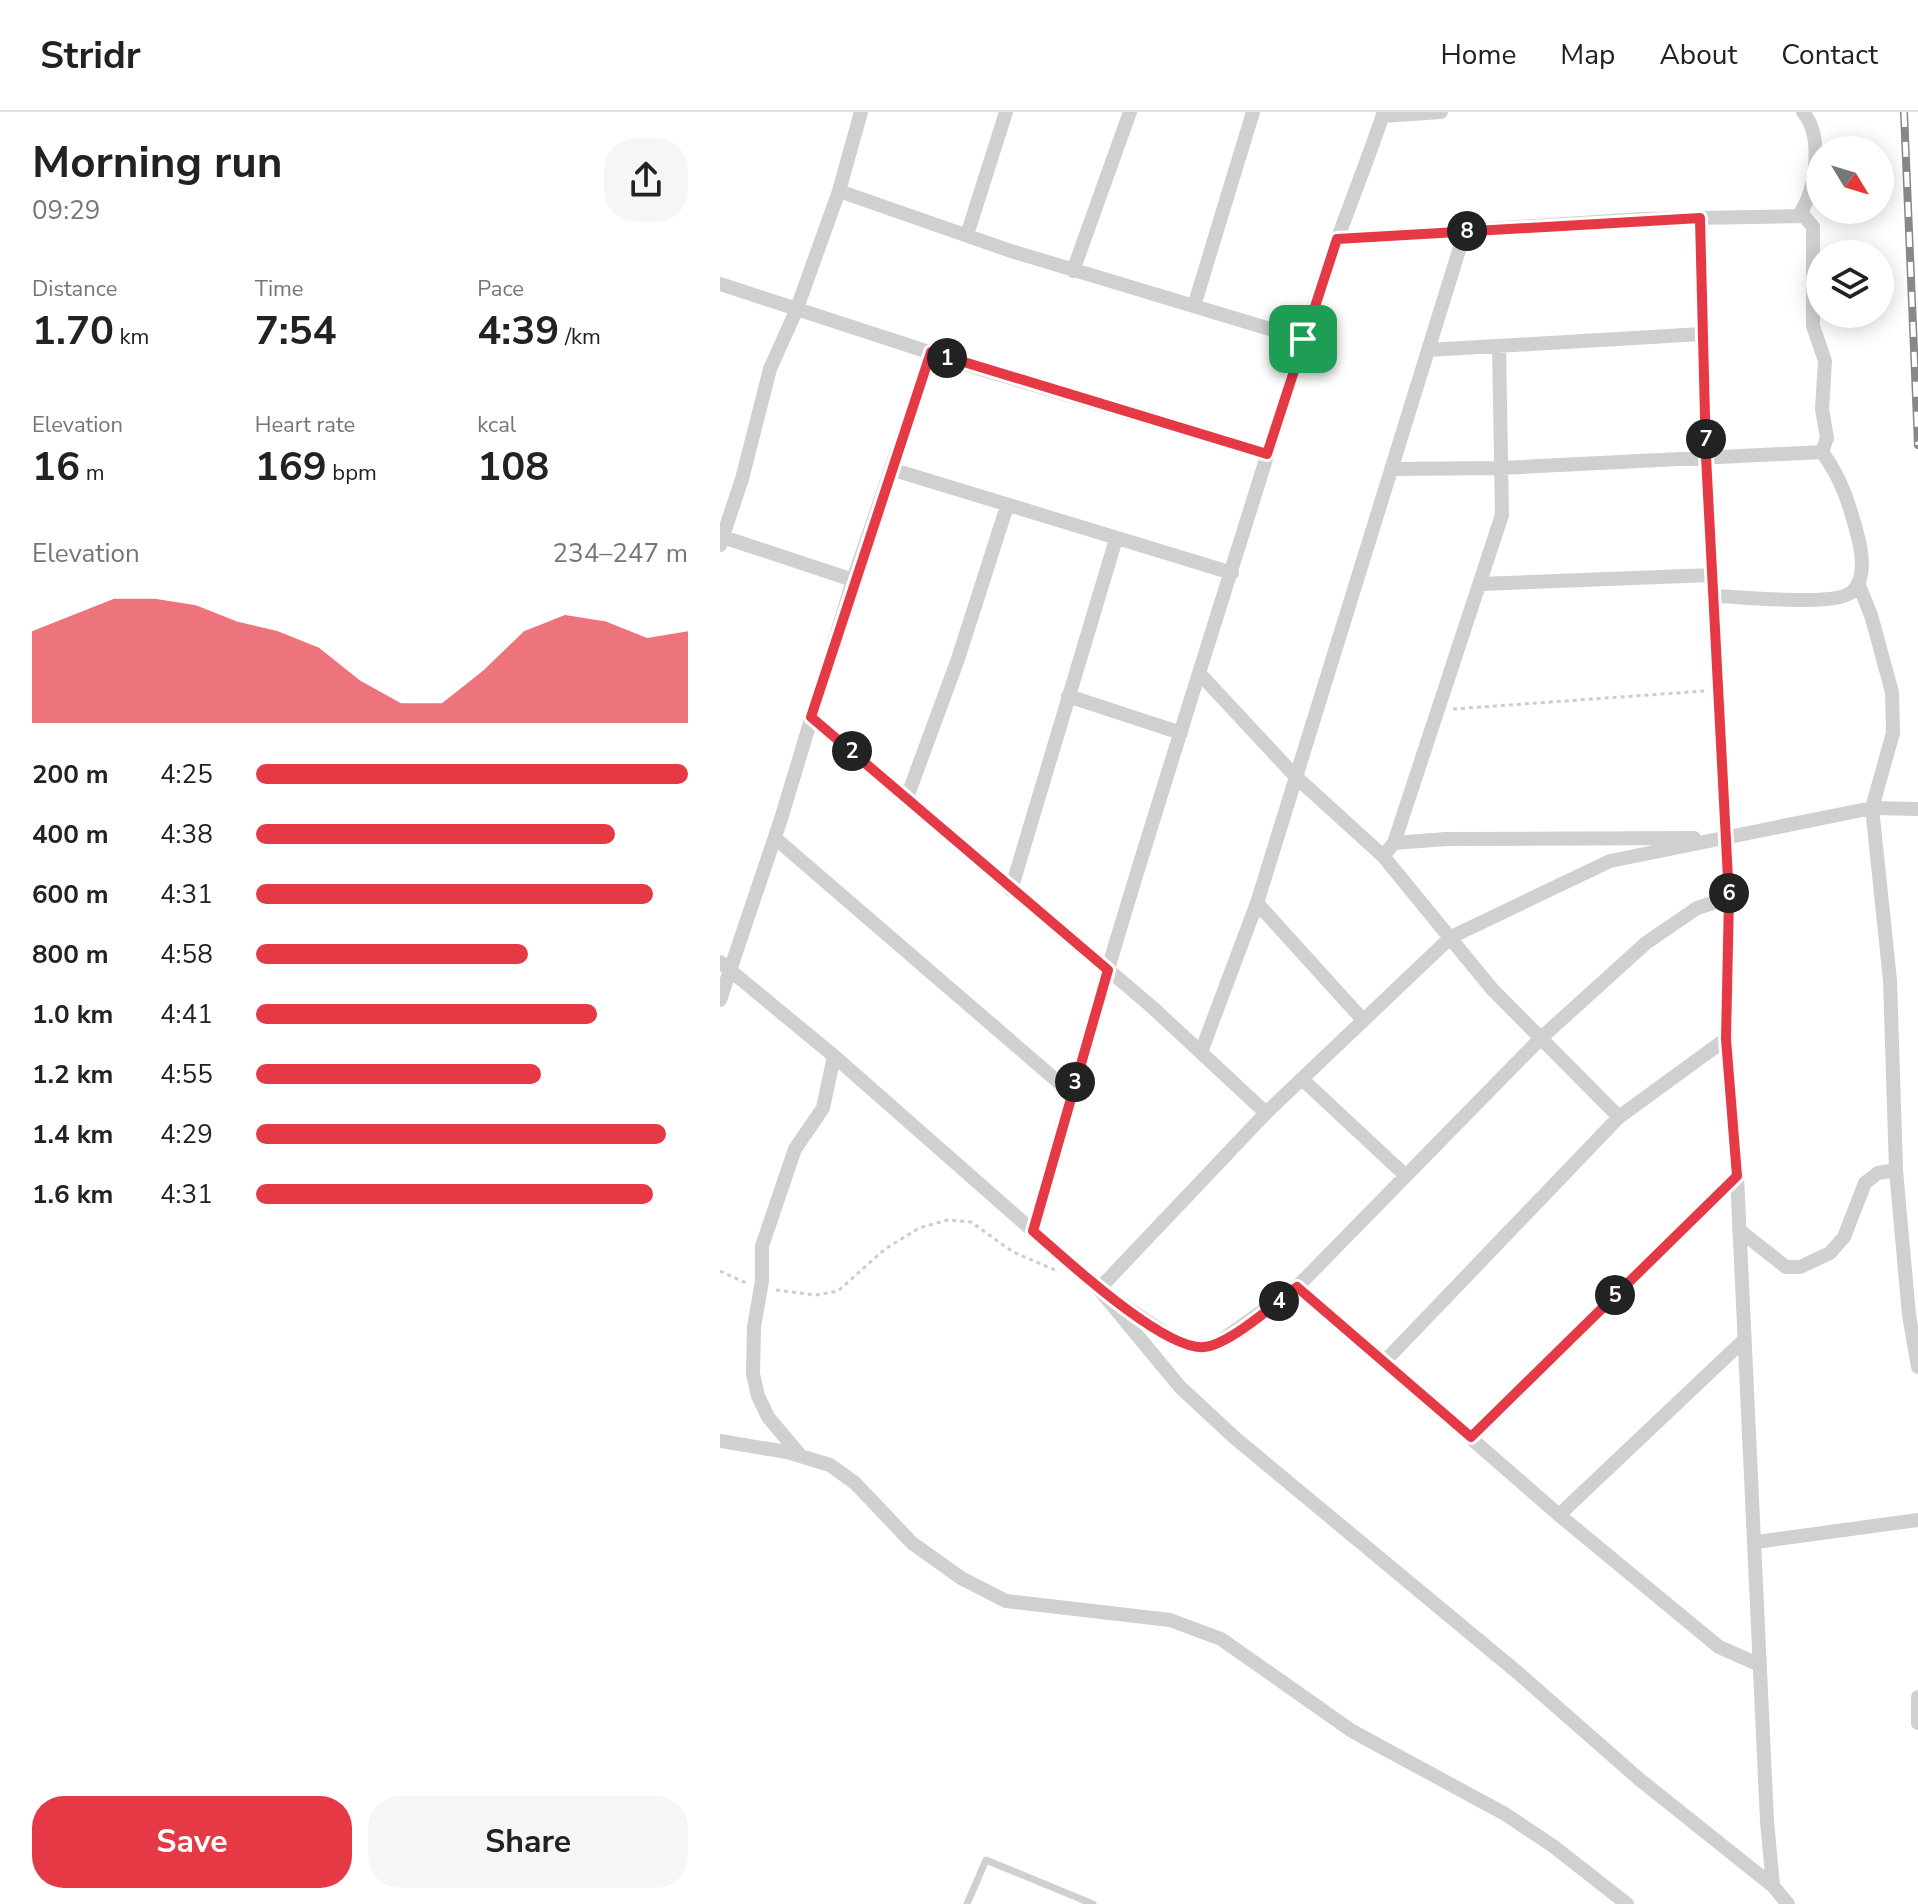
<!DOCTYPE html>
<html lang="en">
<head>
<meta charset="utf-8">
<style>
	:root { --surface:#fff; --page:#f6f6f6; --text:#222; --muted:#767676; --line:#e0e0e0; --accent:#e63946 }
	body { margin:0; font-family:"Nunito Sans",sans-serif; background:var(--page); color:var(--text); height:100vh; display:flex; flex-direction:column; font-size:30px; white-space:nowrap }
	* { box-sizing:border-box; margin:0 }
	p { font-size:26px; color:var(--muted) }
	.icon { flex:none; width:44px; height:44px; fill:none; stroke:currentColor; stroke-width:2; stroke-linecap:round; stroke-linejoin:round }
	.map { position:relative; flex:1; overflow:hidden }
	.sheet { display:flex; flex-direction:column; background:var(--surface); width:720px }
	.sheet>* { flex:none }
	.needle { width:52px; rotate:128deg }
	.controls { position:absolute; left:1086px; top:24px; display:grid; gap:16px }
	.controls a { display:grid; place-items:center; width:88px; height:88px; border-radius:50%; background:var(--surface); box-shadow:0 4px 20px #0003; font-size:40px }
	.pin { position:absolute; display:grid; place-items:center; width:68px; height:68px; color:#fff; margin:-34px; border-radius:16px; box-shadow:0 4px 12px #0006 }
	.km { position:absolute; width:40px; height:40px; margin:-20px; border-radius:50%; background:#222; color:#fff; font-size:22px; line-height:40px; text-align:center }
	.round { display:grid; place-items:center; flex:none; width:84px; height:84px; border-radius:32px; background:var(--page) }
	.overview { display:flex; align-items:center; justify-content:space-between; height:136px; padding:0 32px }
	h1 { font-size:44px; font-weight:700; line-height:60px }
	.stats { display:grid; grid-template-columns:repeat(3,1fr); gap:12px; height:136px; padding:8px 32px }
	.stats div { display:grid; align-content:center }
	.stats b { font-size:40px; font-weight:700 }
	.stats small { font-size:22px; font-weight:400 }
	.stats p { font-size:22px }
	.chart { height:224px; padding:16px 32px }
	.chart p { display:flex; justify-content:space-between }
	.chart svg { width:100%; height:144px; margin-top:8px; fill:var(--accent); opacity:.7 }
	.primary-button { display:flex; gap:16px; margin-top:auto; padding:16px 32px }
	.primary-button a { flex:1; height:92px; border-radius:32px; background:var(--accent); color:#fff; font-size:32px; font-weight:700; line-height:92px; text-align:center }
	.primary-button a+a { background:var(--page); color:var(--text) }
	ul { padding:0 32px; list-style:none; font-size:26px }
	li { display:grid; grid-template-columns:128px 96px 1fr; align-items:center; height:60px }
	li i { height:20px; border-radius:10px; background:var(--accent) }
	header { display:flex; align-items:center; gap:48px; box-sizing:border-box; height:112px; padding:0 40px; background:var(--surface); border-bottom:2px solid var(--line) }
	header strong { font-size:38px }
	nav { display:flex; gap:44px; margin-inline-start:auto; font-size:28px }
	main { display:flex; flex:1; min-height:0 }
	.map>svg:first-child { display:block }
</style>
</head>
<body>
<header>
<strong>Stridr</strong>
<nav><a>Home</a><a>Map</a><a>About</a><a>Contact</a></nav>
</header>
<main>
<section class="sheet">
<div class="overview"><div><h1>Morning run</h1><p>09:29</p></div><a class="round"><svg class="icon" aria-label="share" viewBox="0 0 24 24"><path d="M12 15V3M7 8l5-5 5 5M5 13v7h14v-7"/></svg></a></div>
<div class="stats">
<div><p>Distance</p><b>1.70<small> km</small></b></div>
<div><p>Time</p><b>7:54</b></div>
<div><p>Pace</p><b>4:39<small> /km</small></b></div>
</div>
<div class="stats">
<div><p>Elevation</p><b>16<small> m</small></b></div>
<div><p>Heart rate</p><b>169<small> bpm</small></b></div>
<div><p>kcal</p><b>108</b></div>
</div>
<div class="chart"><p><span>Elevation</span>234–247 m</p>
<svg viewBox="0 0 160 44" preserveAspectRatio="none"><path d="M0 44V16L10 11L20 6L30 6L40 8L50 13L60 16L70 21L80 31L90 38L100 38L110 28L120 16L130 11L140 13L150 18L160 16V44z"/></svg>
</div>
<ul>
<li><b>200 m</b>4:25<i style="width:100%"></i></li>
<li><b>400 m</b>4:38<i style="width:83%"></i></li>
<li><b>600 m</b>4:31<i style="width:92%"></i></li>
<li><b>800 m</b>4:58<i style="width:63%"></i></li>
<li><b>1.0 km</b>4:41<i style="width:79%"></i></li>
<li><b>1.2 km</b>4:55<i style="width:66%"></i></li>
<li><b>1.4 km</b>4:29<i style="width:95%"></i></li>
<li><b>1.6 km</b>4:31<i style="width:92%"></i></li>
</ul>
<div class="primary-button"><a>Save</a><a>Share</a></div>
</section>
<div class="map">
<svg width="1198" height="1792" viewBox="0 0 1198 1792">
	<rect width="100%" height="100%" fill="#fff"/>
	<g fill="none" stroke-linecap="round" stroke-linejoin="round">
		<!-- path -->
		<path stroke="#cdcdcd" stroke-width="3" stroke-dasharray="4 4" stroke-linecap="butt" d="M733,597l251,-18
			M0,1159l26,12
			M56,1178l40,5 22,-4 47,-42 34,-21 29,-8 23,2 42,30 42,18"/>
		<!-- service -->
		<path stroke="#d0d0d0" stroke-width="7" d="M247,1792l19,-44 107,44"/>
		<!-- minor -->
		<path stroke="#d0d0d0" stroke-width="14" d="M663,4l58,-4
			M119,79l172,60 292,88
			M1079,103c17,-25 25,-78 4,-103
			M980,106l6,238 23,442 -3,141 11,137 30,645 6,65
			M247,123l39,-123
			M617,127l304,-20 163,-3 9,11v99l12,35 -3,48 5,29 -5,14
			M353,159l57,-159
			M0,172l267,87 280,83
			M474,194l59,-194
			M708,238l274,-16
			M671,357l109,-1 322,-16
			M174,358l338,103
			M3,425l130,43
			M0,433l22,-66 28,-110 26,-58 43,-120 22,-79
			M1138,471l13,32 21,77 1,41 -21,75 18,172 6,190 13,145 9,52
			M761,472l231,-9
			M992,484c27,0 125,12 141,-5 13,-13 9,-38 5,-54 -8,-31 -16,-58 -36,-85
			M481,563l94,101 88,80 109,133 127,128
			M348,584l113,37
			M91,605l341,290 114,106
			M186,688l52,-141 49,-153
			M55,726l296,255
			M674,731l52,-4 248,-1
			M663,744l11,-13 108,-328 -3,-169
			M291,778l105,-351
			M537,791l106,117
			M0,850l114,94 265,233 78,52 26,7 13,-4 81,-57 244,-249 105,-95 51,-35 32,-10
			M0,888l61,-181 72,-239 78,-228
			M481,940l56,-149 208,-672
			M583,968l102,95
			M1019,1118l47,37h14l30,-14 14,-16 21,-54 13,-10 18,-3
			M313,1119c81,-299 179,-595 270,-891 23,-77 55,-152 81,-228
			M577,1175l262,228 160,132 41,18
			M665,1249l234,-244 107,-78
			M751,1325l266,-261
			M0,1329l67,11 43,13 25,18 57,60 49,35 45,23 164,19 51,19 131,92 153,83 48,32 74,58
			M80,1343l-32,-38 -10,-21 -5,-22 1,-47 8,-46v-35l33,-97 28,-41 11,-52
			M839,1403l185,-175
			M1036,1430l162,-22
			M1198,1585v26
			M1068,1792l-15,-18 -134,-107 -122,-107 -282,-234 -55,-51 -81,-98 167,-176 185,-176 159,-76 262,-53 46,1"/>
		<defs>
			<path id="rail" d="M1184,0l14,333"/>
		</defs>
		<!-- rail casing -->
		<use href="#rail" stroke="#888" stroke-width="8"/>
		<!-- rail -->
		<use href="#rail" stroke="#fff" stroke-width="5" stroke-dasharray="15" stroke-linecap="butt"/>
	</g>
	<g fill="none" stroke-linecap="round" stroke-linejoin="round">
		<defs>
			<path id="route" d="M980,106l6,238 23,442 -3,141 11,137 -266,261 -174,-150c-21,16 -68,58 -93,60 -40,4 -140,-89 -171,-116l75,-261 -297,-253 120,-365 336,102 70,-215z"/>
		</defs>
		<!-- route casing -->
		<use href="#route" stroke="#fff" stroke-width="16"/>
		<!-- route -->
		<use href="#route" stroke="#e63946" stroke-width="10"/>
	</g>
</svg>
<div class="controls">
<a><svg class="needle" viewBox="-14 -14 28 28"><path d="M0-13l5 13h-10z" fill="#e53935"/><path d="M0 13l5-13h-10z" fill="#767676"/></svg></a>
<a><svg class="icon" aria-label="layers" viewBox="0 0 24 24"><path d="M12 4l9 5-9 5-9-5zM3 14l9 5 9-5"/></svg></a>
</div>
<div class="pin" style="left:583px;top:227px;background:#1e9e55"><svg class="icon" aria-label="arrive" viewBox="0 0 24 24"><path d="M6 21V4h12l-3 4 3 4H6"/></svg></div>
<b class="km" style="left:227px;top:246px">1</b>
<b class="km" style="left:132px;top:639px">2</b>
<b class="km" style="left:355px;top:970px">3</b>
<b class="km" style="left:559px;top:1189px">4</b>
<b class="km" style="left:895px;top:1183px">5</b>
<b class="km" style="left:1009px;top:781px">6</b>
<b class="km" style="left:986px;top:327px">7</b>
<b class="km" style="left:747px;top:119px">8</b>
</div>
</main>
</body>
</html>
